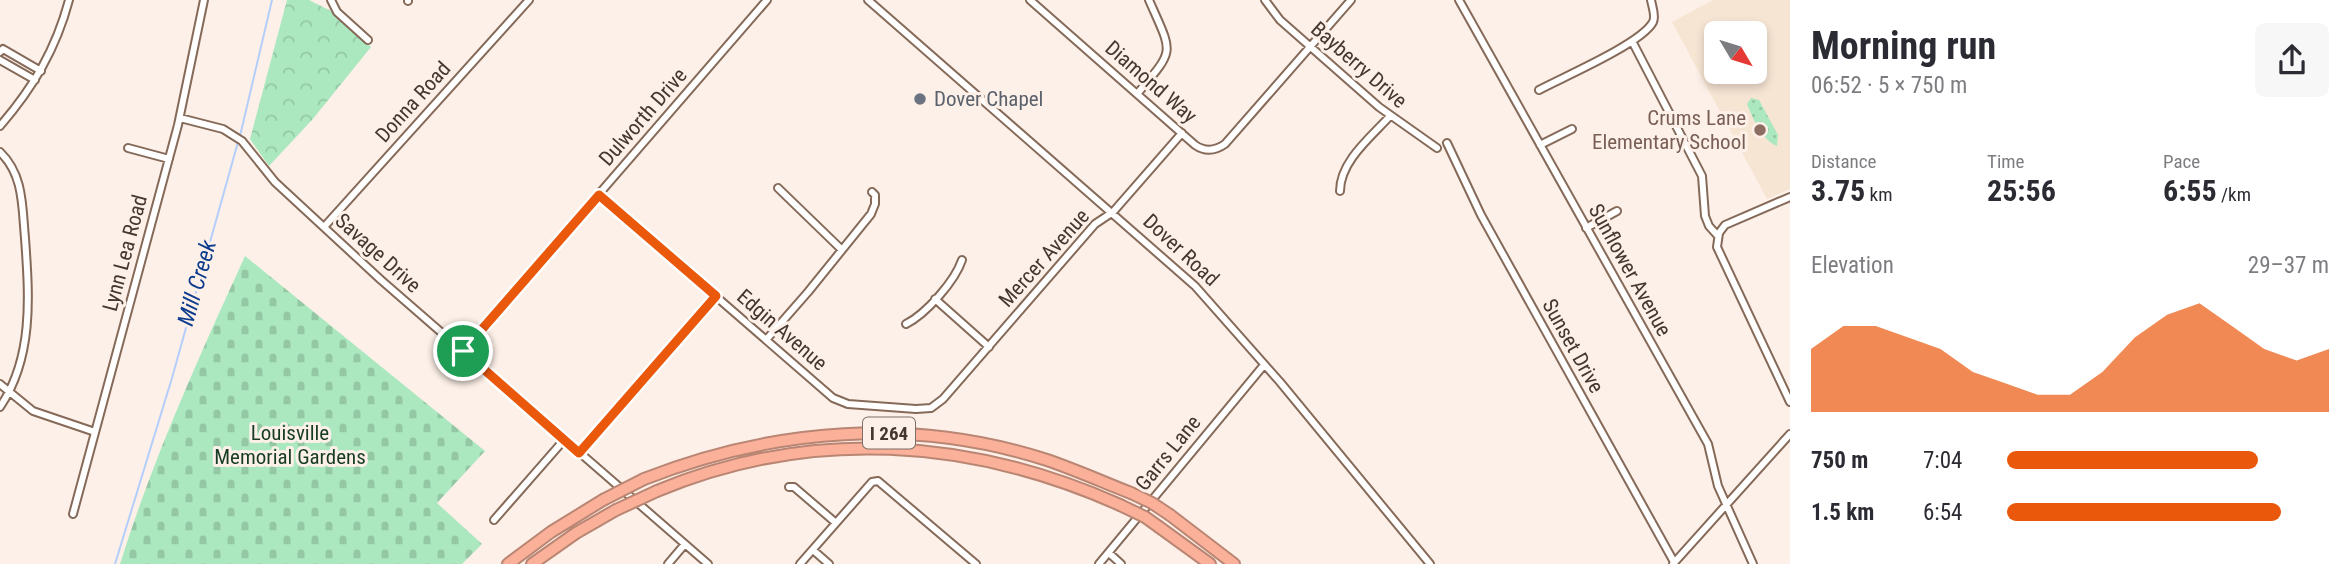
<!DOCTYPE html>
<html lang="en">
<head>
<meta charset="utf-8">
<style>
	:root { --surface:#fff; --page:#f7f7f7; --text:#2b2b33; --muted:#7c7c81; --accent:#ea580c }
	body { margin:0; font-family:"Roboto Condensed",sans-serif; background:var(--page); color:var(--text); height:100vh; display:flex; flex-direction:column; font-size:26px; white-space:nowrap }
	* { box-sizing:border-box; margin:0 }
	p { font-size:23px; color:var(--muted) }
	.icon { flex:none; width:38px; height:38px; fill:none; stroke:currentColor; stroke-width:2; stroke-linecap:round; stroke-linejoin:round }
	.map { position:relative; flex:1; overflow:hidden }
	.details { display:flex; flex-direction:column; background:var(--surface); width:560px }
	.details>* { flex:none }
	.needle { width:46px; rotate:128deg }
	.fabs { position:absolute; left:1704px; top:21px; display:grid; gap:14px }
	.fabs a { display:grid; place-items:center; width:63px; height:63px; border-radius:10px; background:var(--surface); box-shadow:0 4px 10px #0003; font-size:35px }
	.pin { position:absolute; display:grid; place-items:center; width:60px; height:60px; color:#fff; margin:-30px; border:4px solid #fff; border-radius:50%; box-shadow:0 2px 7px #0007 }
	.round { display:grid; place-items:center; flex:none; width:74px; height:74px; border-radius:10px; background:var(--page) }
	.headline { display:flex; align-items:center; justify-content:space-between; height:119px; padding:0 21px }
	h1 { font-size:38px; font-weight:700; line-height:52px }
	.metrics { display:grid; grid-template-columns:repeat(3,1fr); gap:10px; height:119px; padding:7px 21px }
	.metrics div { display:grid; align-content:center }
	.metrics b { font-size:30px; font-weight:700 }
	.metrics small { font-size:19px; font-weight:400 }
	.metrics p { font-size:19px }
	.chart { height:196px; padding:14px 21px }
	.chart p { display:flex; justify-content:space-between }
	.chart svg { width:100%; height:126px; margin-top:7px; fill:var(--accent); opacity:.7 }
	ul { padding:0 21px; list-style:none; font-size:23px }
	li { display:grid; grid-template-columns:112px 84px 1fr; align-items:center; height:52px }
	li i { height:18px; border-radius:9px; background:var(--accent) }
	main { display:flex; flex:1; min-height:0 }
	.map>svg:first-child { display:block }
</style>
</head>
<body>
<main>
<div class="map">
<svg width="1790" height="564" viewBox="0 0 1790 564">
	<defs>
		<pattern id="grass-dots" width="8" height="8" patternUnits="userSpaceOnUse" patternTransform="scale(1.75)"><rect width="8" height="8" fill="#abe8bf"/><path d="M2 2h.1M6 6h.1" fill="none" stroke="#94c8a4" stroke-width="1.8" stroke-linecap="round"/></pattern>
		<pattern id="cemetery-stones" width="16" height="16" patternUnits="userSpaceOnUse" patternTransform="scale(1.75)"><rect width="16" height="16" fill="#abe8bf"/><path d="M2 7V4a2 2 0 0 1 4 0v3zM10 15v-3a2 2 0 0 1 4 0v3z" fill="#94c8a4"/></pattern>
		<pattern id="park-crowns" width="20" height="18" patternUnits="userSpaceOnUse" patternTransform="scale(1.75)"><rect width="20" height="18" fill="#abe8bf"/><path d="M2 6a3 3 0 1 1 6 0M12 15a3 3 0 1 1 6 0" fill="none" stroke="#94c8a4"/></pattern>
	</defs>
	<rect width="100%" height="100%" fill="#fdf0e8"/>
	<!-- education -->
	<path fill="#f7e5d4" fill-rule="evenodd" d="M1713,0h77v189l-23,10 -95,-177zM1717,33h38v39h-38z"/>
	<!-- grass -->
	<path fill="url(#grass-dots)" d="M1751,98l8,2 19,35 -1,11c-15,-6 -24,-27 -30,-42z"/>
	<!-- cemetery -->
	<path fill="url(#cemetery-stones)" d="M245,256l240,195 -48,52 45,41 -20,20h-342c33,-106 79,-207 125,-308z"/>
	<!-- park -->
	<path fill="url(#park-crowns)" d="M287,0h22l22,11 40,36 -59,73 -43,46 -19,-27z"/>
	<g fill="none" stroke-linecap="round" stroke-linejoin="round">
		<!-- stream -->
		<path stroke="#b4cefb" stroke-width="2" d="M240,136l32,-136
			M115,564l57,-186 66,-236"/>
		<defs>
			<path id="minor" d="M331,0l6,12 31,28
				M868,0l327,286 85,96 150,182
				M1030,0l165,145c10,7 20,6 30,-1l126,-144
				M1265,0l15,20 99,87 58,41
				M1459,0l249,444 10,42 35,78
				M408,1v-1
				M1632,41l70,135 3,40 4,10 9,10
				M0,52l3,-3 38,22
				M0,60l35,20
				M1539,90c24,-13 102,-46 114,-68 3,-6 -1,-16 -2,-22
				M1137,94c39,-46 36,-39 12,-94
				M180,118l43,11 19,12 33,41 106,98 327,284
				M0,126c33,-38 56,-77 69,-126
				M1447,143l34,72 193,347
				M1540,145l32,-16
				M128,148l41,11
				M0,152c24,23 22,55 25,86 4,57 9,119 -25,169
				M778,188l63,61
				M1340,191c0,-30 32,-55 50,-75
				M599,195l234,203 15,6 68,5 15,-1 12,-9 152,-175 18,-12 69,-79
				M1790,197l-65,28 -6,8 -2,14 73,155
				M324,227l205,-227
				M1586,228l31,-17
				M935,299l54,48
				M906,324c20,-10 49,-43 56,-64
				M766,340l42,-48 63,-78 4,-10v-9l-3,-3
				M463,351l304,-351
				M0,384l33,27 62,21
				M579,453l137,-157
				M789,487h5l42,36
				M73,514l105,-389 26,-125
				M494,520l70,-80
				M813,550l16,14
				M1109,553l12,11
				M668,564l17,-20
				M800,564l72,-82 6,-1 98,83
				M1099,564l165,-199
				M1673,564l117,-130"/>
			<path id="motorway" d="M644,479c130,-51 269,-62 403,-19 29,10 56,22 84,33
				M657,491c153,-64 314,-53 463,14
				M1170,515l64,49
				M1159,527l51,37
				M508,564l43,-32 52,-32
				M532,564l44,-31 40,-23"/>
		</defs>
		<!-- minor casing -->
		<use href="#minor" stroke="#866a59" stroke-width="10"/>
		<!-- motorway casing -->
		<use href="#motorway" stroke="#ba8674" stroke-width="14"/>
		<!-- minor -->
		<use href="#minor" stroke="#fff" stroke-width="6"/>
		<!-- motorway -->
		<use href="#motorway" stroke="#fab099" stroke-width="10"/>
		<defs>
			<path id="motorway-bridge" d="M1131,493l21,10 18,12
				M603,500l41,-21
				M1120,505l25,12 14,10
				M616,510l41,-19"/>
		</defs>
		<!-- motorway-bridge casing -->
		<use href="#motorway-bridge" stroke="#ba8674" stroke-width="14" stroke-linecap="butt"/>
		<!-- motorway-bridge -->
		<use href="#motorway-bridge" stroke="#fab099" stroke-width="10"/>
	</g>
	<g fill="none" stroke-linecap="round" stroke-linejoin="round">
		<defs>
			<path id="route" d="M599,195l117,101 -137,157 -116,-102z"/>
		</defs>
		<!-- route casing -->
		<use href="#route" stroke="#fff" stroke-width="14"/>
		<!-- route -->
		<use href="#route" stroke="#ea580c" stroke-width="9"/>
	</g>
	<!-- markers -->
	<circle fill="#6b7280" stroke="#fdf0e8" stroke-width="2.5" cx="920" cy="99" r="7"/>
	<circle fill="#8d6e63" stroke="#fdf0e8" stroke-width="2.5" cx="1760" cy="130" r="7"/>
	<g text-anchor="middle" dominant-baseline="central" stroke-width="6" stroke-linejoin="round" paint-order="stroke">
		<!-- shield labels -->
		<rect fill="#fdf0e8" stroke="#7c6e66" stroke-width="2" x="863" y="417.5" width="52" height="31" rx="5"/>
		<g font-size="19" font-weight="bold" fill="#44372f">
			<text x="889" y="433">I 264</text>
		</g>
		<!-- street labels -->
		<g font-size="21" fill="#44372f" stroke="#fdf0e8">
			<text transform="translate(1359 65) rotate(41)">Bayberry Drive</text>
			<text transform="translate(1151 82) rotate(41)">Diamond Way</text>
			<text transform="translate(413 102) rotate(-48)">Donna Road</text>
			<text transform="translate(643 117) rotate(-49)">Dulworth Drive</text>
			<text transform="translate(1181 250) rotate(43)">Dover Road</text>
			<text transform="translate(125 253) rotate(-75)">Lynn Lea Road</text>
			<text transform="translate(378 253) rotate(42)">Savage Drive</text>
			<text transform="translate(1044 258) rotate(-48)">Mercer Avenue</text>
			<text transform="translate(1630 270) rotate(61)">Sunflower Avenue</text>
			<text transform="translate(782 330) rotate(41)">Edgin Avenue</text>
			<text transform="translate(1573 346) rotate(61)">Sunset Drive</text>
			<text transform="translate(1168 453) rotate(-51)">Garrs Lane</text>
		</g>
		<!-- worship labels -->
		<g font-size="21" fill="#5b616d" stroke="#fdf0e8" text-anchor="start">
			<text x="934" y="99">Dover Chapel</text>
		</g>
		<!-- education labels -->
		<g font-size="21" fill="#785e54" stroke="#fdf0e8" text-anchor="end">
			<text x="1746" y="118">Crums Lane<tspan x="1746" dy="24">Elementary School</tspan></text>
		</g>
		<!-- park labels -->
		<g font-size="21" fill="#173c26" stroke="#fdf0e8">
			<text x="290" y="433">Louisville<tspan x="290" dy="24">Memorial Gardens</tspan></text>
		</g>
		<!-- water labels -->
		<g font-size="23" font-style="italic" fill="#0d3c8d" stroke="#fdf0e8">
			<text transform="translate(197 283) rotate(-74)">Mill Creek</text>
		</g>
	</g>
</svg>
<div class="fabs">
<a><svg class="needle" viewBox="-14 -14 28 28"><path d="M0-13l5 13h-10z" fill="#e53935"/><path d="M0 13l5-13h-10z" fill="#7c7c81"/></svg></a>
</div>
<div class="pin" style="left:463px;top:351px;background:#1e9e55"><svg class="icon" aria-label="arrive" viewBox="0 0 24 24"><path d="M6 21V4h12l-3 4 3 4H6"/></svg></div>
</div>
<section class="details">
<div class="headline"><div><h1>Morning run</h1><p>06:52 · 5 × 750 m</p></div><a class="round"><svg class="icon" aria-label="share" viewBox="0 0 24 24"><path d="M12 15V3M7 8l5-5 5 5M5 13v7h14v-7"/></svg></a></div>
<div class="metrics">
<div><p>Distance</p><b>3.75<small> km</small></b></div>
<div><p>Time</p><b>25:56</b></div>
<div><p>Pace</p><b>6:55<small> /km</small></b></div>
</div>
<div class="chart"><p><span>Elevation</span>29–37 m</p>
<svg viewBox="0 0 160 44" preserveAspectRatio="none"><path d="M0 44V22L10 14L20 14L30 18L40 22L50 30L60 34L70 38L80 38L90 30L100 18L110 10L120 6L130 14L140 22L150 26L160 22V44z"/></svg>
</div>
<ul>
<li><b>750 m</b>7:04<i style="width:78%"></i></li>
<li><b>1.5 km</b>6:54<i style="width:85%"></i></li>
</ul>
</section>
</main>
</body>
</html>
